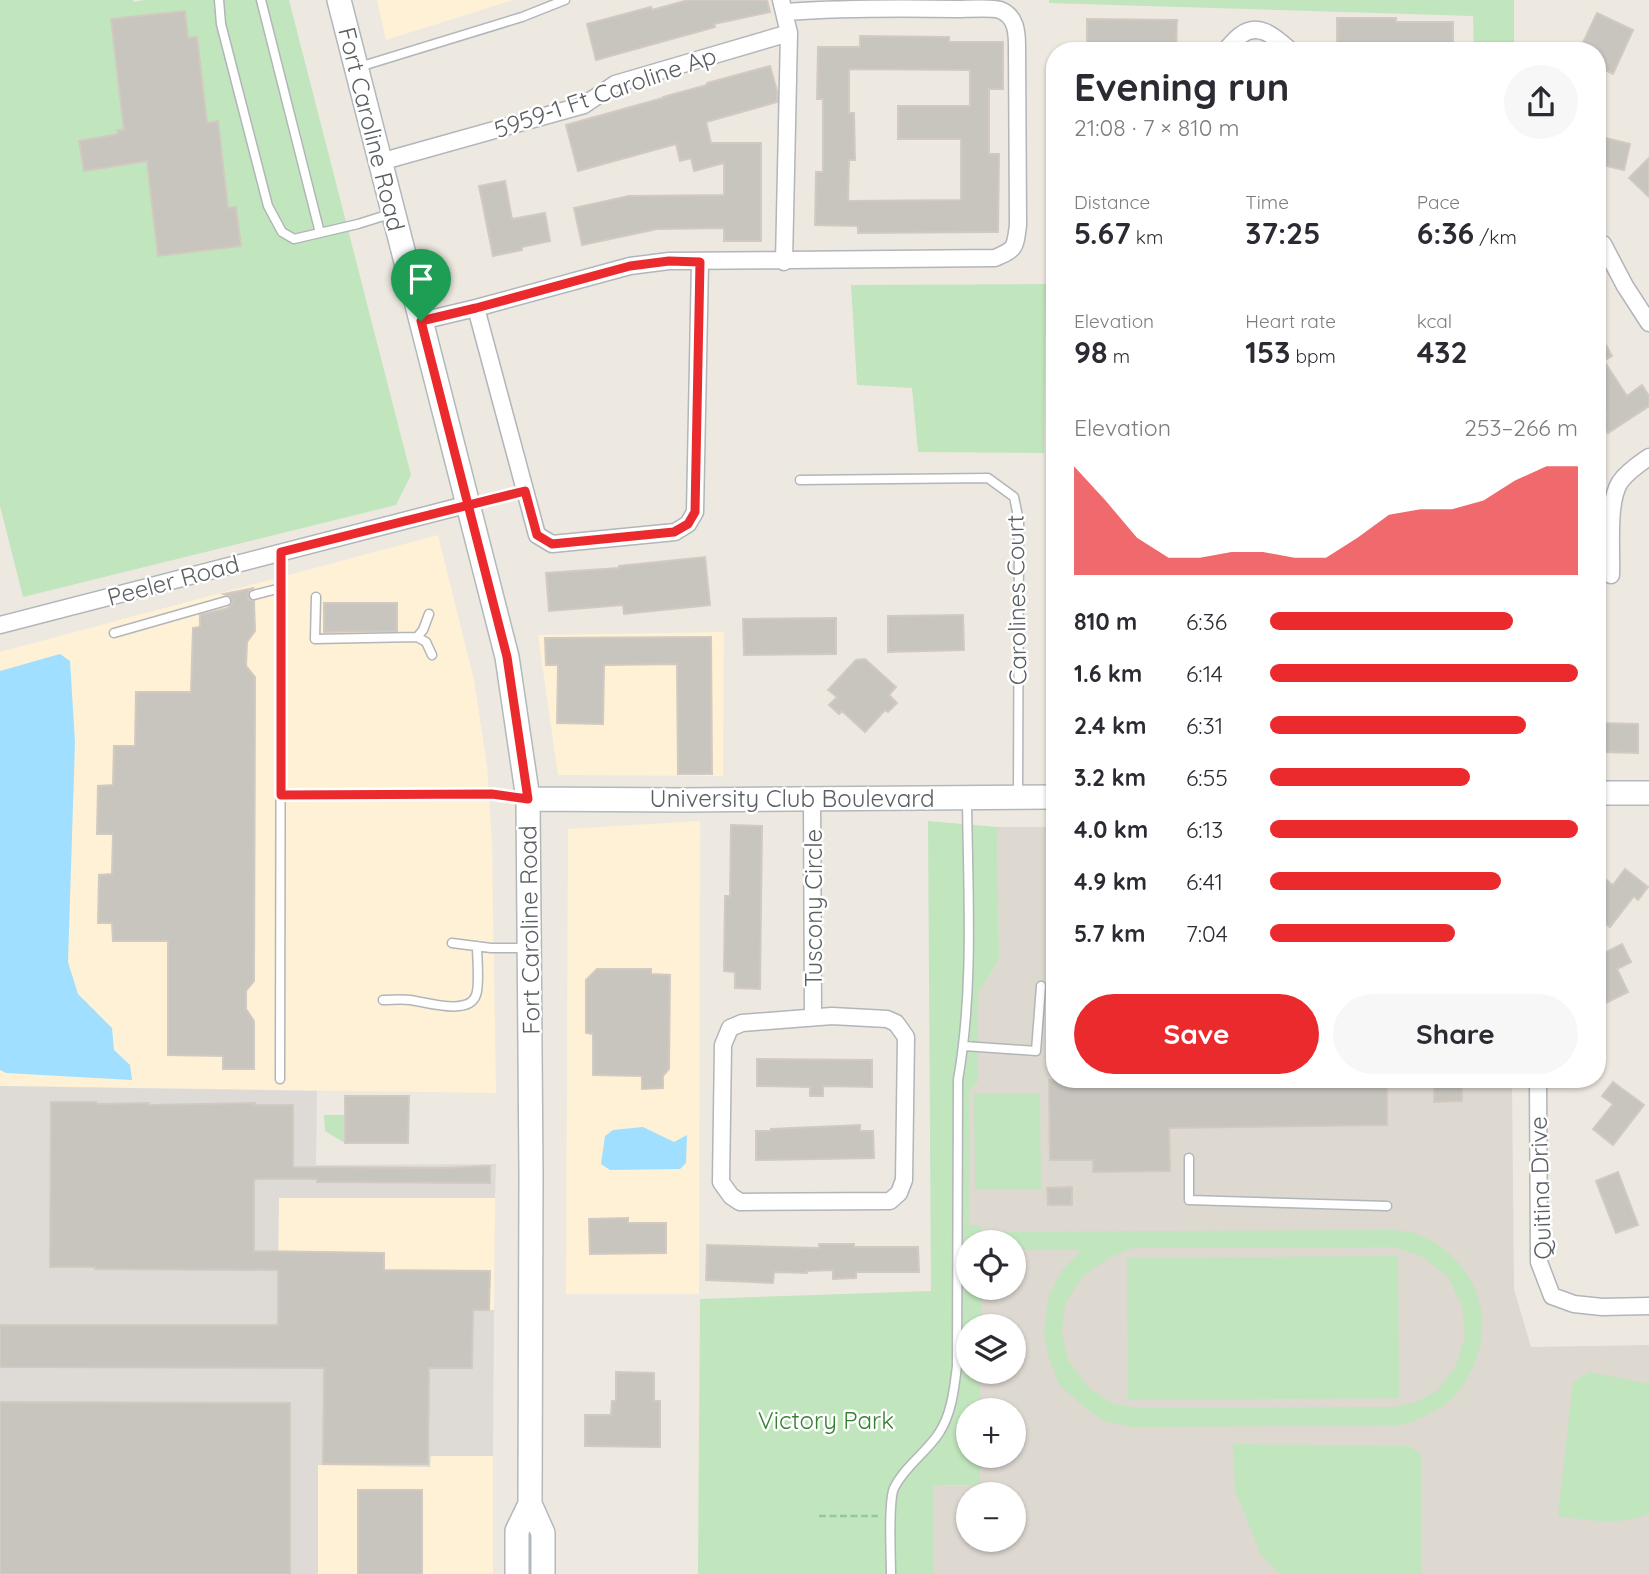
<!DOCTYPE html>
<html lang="en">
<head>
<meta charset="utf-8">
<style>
	:root { --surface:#fff; --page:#f7f7f7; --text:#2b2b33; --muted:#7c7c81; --accent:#eb2a2e }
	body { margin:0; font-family:Quicksand,sans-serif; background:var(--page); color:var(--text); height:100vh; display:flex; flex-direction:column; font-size:26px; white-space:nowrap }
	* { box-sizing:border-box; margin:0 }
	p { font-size:23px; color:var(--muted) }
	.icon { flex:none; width:38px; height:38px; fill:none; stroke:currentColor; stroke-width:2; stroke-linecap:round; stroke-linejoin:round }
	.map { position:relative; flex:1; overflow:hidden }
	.details { position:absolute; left:1046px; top:42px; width:560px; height:1046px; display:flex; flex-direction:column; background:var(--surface); border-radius:28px; box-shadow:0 2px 5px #0004 }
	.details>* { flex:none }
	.buttons { position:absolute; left:956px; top:1230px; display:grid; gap:14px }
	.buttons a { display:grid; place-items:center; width:70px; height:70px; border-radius:50%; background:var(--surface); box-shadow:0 2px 5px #0004; font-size:35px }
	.pin { position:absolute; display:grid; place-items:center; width:60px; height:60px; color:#fff; margin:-72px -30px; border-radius:50% 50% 50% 0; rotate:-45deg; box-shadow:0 0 7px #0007 }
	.pin .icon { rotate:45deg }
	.round { display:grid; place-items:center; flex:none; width:74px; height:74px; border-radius:37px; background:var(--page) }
	.headline { display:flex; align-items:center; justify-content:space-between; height:119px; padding:0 28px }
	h1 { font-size:38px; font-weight:800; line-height:52px }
	.stats { display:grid; grid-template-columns:repeat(3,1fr); gap:10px; height:119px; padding:7px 28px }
	.stats div { display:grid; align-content:center }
	.stats b { font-size:30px; font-weight:800 }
	.stats small { font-size:19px; font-weight:400 }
	.stats p { font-size:19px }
	.chart { height:196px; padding:14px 28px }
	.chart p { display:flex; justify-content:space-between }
	.chart svg { width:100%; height:126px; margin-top:7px; fill:var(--accent); opacity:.7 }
	.cta { display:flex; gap:14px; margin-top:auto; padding:14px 28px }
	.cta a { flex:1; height:80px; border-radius:42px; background:var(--accent); color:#fff; font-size:28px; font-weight:800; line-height:80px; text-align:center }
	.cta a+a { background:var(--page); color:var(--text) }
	ul { padding:0 28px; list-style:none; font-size:23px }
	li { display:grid; grid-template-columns:112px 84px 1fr; align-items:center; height:52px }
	li i { height:18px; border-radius:9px; background:var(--accent) }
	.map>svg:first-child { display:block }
</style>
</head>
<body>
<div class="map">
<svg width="1649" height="1574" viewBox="0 0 1649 1574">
	<rect width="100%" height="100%" fill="#ede9e1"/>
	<!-- commercial -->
	<path fill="#fef1d5" d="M377,0h136l-127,40z
		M438,535l36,145 13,86 5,78 4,249 -496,-7v-434z
		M724,632l-1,144 -165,-1 -20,-140z
		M700,821l-1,473h-133l2,-465z
		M279,1198h216l-1,112 -216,2z
		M430,1456h63v118h-175v-109l112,2z"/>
	<!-- industrial -->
	<path fill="#dedbd6" d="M0,1086l317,5 -1,74 180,-1 -1,34h-216l-1,53 1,61 215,-2 -1,146h-62l-1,11 -112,-2v109h-318z"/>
	<!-- education -->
	<path fill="#ddd8d0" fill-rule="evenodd" d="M997,827h58v253h457l2,209 17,58 118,-2v229h-716v-89l47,1v-30h33v-46h-33v-38h33v-46h-32v-38h32v-46h-32v-16h-12v-136l9,-7v-89l21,-35zM968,1494h45v46h-45z"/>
	<!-- green -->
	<path fill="#c1e5bd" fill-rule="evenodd" d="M0,0h133l1,2 10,-2h145l122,475 -15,30 -373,92 -23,-91z
		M1049,0h465v51h-40l-1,-35 -424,-13z
		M1046,284l-2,169 -126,-1 -6,-64 -55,-3 -6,-100z
		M928,821l69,6 2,132 -21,35v89l-9,7v135l12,1v16h-13v46h13v38h-13v46h12v38h-12v46h12v30l-47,-1v89h-235l2,-275 231,-8z
		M974,1093h66l1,96h-66z
		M345,1115v28l-20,-12 -1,-16z
		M1391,1230c8,1 18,1 26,4 49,19 78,71 60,122 -5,15 -13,31 -24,42 -16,14 -33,21 -52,27l-242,2h-26l-29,-6 -21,-15 -24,-22 -11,-29 -4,-25 5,-34 13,-26 20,-20h-69v-8h-27v-10zM1395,1247l26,9 27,20 14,30 3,30 -9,30 -19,25 -21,11 -22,5 -255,1 -26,-4 -25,-17 -20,-27 -6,-26 3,-30 18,-28 28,-19 22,-9z
		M1398,1256l1,142 -271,2 -1,-142z
		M1590,1372l59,12v129c-29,14 -61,7 -91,3l15,-134z
		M1233,1444l176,2 12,9v119h-141l-19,-19 -26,-65z"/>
	<!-- water -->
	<path fill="#a0dfff" d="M60,654l10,7 5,81 -7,220 10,32 34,34 2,22 16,15 2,15 -126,-7 -6,-3v-399z
		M643,1127l31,15 13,-7 -1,28 -6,6 -70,1 -9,-6 4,-28 8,-6z"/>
	<!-- building -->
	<path fill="#c8c4be" stroke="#d2cac0" stroke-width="2" fill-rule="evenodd" d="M688,0h79l3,12 -56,12 1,3 -119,33 -9,-36 64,-17 1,3z
		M185,11l3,27 9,-1 10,86 11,-2 10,87 8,-1 5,39 -83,10 -11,-95 -63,10 -5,-30 39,-7 -1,-4h7l-13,-111z
		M1597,13l36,17 -20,44 -15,-7v-16h-19z
		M1337,18h59v4h57v29h-116z
		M1087,19l90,1 -1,31h-89z
		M860,36l89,1v5h54v47h-14v65h10l-1,78 -140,1v-7l-43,-1 1,-53h7v-73h-6l1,-52h42zM849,69l121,1v36h-72v33h63v61l-113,1 1,-41h6l-1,-47h-5z
		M770,66l7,25v11l-71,20 5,21h50v98h-37v-13l-67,1 -75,16 -8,-37 55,-12 95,-1v-32l-30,8 -3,-13 -11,3 -4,-17 -98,27 -12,-46 97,-27v-1l44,-12v-2z
		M1598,136l32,8 -6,26 -26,-6z
		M1649,158v39l-20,-19z
		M505,181l7,38 33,-6 5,28 -28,6v3l-29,6 -14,-70z
		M1598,331l14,25 -8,5 23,35 15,-11 7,11v10l-41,27 -8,-12 7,-5 -9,-14z
		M705,557l5,48 -86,9 -1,-9 -74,6 -3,-38 73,-5v-2z
		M254,588l-4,2 -2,4 1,5 5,2 1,30 -8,11 -1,24 9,11v16l-1,288 -8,10v18l8,12v48h-31v-13l-55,-1v-114h-55l-1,-18h-14l1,-48 13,-1 1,-40h-16l1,-48 15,-1 1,-39h21l1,-54h55l2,-64 7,-1v-12l28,-7 4,-5v-3l-2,-4 -6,-2z
		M324,603h73v28l-73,1z
		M963,615l1,35 -76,2v-36z
		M836,618v36l-92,1 -1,-36z
		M711,637l1,137h-34l-1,-110 -73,1 -1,59 -46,-1 1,-58h-12l-1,-27z
		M865,659l31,28 -7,8 8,8 -9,9 -3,-2 -20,22 -23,-21 -3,3 -10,-9 8,-8 -9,-7 28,-30z
		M1598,723l40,1v29l-40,-1z
		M731,825l31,1 -2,163 -25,-1v-16l-11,-1 1,-75h5z
		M1625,869l23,18 -10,13 -4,-4 -24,31 -12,-9v-14l5,-6 -5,-5v-5l7,-9 8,6z
		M1622,944l9,18 -14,7 11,23 -22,11 -8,-17v-30z
		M597,969h54v5l19,1 -1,94 -6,7v12l-21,1v-13l-49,-1v-41l-7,-1v-53z
		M757,1059l115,1v27l-49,-1v10h-13v-9l-53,-1z
		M1049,1080h338v45l-218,3 1,43 -77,1v-12h-43z
		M1462,1082v19l-28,1v-19z
		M1613,1082l31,23 -31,40 -20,-16 20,-25 -11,-8z
		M345,1096h64l-1,47h-63z
		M51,1102h45v2l53,-1v2l106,-2v2h38v62l151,1 46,-2v17l-173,-1v-3h-61l-2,1v71l130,2v17l106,1 -1,39h-16l-1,58h-43l-1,96h-105l1,-96 -324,-1v-42h278v-55l-183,-1v-2h-45z
		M860,1125v6h13l1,27 -118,2v-29h15v-2z
		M1618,1172l20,53 -22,8 -20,-52z
		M1072,1187v18h-24l-1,-17z
		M628,1218v5h38v30l-76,1 -1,-35z
		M819,1244h35v3h64l1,25h-63v6l-23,1v-9l-26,1v2l-33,-1 -1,11 -67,-3 1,-35 112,3z
		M616,1372l38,1v28h6v46l-75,-1v-31h26l1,-14h4z
		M0,1402l290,1v171h-290z
		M358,1490h64v84h-64z"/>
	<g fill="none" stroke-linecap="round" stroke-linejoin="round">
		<defs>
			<path id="lane" d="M219,0l2,24 47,182 14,26 12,7 64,-15 35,-11
				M261,0l59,233
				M359,67l163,-50 43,-17
				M800,480l188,-2 26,19 5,24 -1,274
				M472,504l53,-14
				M254,595l27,-7
				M316,597l-1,42 102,-2 9,5 6,13
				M114,633l112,-32
				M417,637l6,-7 6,-16
				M281,795h211l34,4
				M452,943l39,5h35
				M383,1000c9,0 18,-1 27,0 16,2 59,16 66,-5 4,-9 1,-37 1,-49
				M964,1046l72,5 5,-65
				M280,1079l1,-527
				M1189,1158v42l198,6
				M891,1574c0,-18 -3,-72 3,-86 11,-22 32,-35 45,-55 13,-20 15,-44 18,-67l1,-286c16,-92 10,-187 9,-280"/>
			<path id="street" d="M781,0l8,33 -5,229
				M1225,51c5,-5 10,-12 16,-16 19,-14 36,4 50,16
				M380,162l204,-57 31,-21 174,-51
				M1603,244l22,42 24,37
				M476,308l61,227 15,9 123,-12 13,-8 7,-12 5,-250
				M421,321l55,-13 154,-42 39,-5 326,-3c21,-9 20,-10 23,-33l-1,-179c0,-14 -1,-30 -17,-36 -8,-3 -33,-1 -43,-1 -57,-1 -115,-1 -172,3
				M1611,575c1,-25 -4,-73 9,-93 8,-11 19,-18 29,-25
				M0,625l469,-121
				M812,798l1,219
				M832,1016l55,3 9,4 10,14 -2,143 -5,13 -9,8 -150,1 -9,-6 -10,-14 2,-137 7,-17 12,-5z
				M1538,1080l1,182 13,34 22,8 28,3 47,-1"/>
			<path id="secondary" d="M339,0l168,657 21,142 3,376 -1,329 13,29v41
				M1598,793h51
				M528,799l156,1 371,-3
				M517,1574v-43l13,-27"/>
		</defs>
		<!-- lane casing -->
		<use href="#lane" stroke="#b2b5b9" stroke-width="11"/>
		<!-- street casing -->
		<use href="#street" stroke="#b2b5b9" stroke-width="19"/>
		<!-- secondary casing -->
		<use href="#secondary" stroke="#b3b8bc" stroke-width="26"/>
		<!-- path -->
		<path stroke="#96c69f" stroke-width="2.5" stroke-dasharray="7 3.5" stroke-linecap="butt" d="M819,1516h59"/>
		<!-- lane -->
		<use href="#lane" stroke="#fff" stroke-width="8"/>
		<!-- street -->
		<use href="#street" stroke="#fff" stroke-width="16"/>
		<!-- secondary -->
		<use href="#secondary" stroke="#fff" stroke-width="23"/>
	</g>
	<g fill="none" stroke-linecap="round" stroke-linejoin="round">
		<defs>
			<path id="route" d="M421,321l86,336 21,142 -36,-5 -211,1v-243l244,-61 12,44 15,9 122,-12 14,-8 7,-12 5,-250 -31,-1 -39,5 -154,42 -55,13"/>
		</defs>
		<!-- route casing -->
		<use href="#route" stroke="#fff" stroke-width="14"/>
		<!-- route -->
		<use href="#route" stroke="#eb2a2e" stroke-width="9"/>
	</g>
	<g text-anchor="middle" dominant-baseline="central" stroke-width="5" stroke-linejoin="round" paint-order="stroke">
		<!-- street labels -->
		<g font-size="24" fill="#5a5f63" stroke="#fff">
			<text transform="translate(605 92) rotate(-19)">5959-1 Ft Caroline Ap</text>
			<text transform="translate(372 129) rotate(76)">Fort Caroline Road</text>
			<text transform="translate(173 580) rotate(-15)">Peeler Road</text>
			<text transform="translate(1016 600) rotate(-91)">Carolines Court</text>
			<text x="792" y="798">University Club Boulevard</text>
			<text transform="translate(813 908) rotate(-90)">Tuscony Circle</text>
			<text transform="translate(529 930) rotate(-91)">Fort Caroline Road</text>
			<text transform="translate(1540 1188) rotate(-92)">Quitina Drive</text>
		</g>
		<!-- park labels -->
		<g font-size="24" fill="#378132" stroke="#fff">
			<text x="826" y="1420">Victory Park</text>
		</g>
	</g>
</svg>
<div class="buttons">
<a><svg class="icon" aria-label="locate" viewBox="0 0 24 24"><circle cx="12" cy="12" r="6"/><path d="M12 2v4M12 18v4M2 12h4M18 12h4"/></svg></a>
<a><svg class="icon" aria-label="layers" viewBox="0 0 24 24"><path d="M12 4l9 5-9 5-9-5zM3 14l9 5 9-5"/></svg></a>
<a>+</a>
<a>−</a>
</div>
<div class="pin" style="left:421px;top:321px;background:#1e9e55"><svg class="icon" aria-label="arrive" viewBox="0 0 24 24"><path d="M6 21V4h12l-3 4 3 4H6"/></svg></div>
<section class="details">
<div class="headline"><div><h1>Evening run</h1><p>21:08 · 7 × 810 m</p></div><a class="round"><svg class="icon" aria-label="share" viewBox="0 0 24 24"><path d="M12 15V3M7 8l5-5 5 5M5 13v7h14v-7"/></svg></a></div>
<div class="stats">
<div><p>Distance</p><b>5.67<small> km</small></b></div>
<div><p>Time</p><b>37:25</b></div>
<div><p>Pace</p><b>6:36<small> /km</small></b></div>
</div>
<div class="stats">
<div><p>Elevation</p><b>98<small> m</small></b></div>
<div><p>Heart rate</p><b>153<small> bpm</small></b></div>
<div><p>kcal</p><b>432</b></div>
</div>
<div class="chart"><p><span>Elevation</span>253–266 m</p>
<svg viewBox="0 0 160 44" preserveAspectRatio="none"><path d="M0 44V6L10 18L20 31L30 38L40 38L50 36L60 36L70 38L80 38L90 31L100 23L110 21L120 21L130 18L140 11L150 6L160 6V44z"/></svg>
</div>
<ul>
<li><b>810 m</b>6:36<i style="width:79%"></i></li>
<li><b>1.6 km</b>6:14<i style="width:100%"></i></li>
<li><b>2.4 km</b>6:31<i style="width:83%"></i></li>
<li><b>3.2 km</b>6:55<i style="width:65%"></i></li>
<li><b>4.0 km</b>6:13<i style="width:100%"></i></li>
<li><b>4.9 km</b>6:41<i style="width:75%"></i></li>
<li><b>5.7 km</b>7:04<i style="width:60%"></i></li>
</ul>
<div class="cta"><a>Save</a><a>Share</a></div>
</section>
</div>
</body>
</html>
